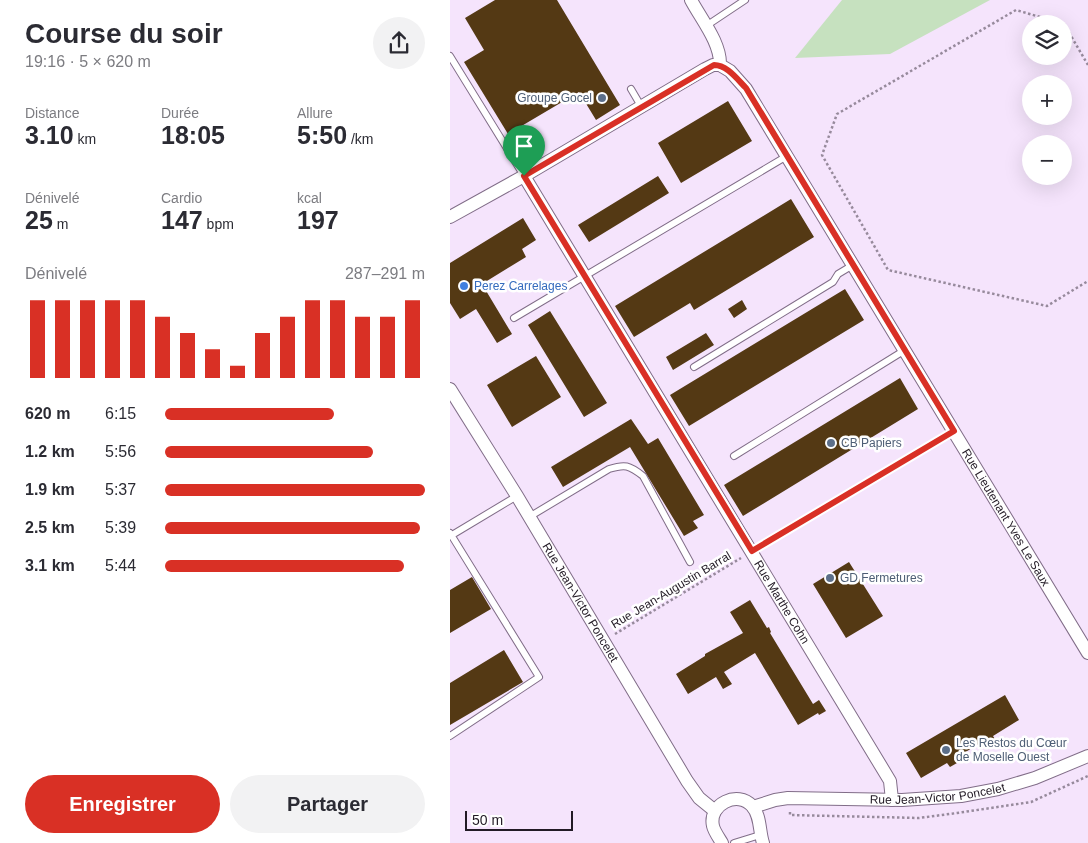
<!DOCTYPE html>
<html lang="fr">
<head>
<meta charset="utf-8">
<style>
	:root { --surface:#fff; --page:#f2f2f3; --text:#2b2b33; --muted:#7c7c81; --accent:#d93025 }
	body { margin:0; font-family:Helvetica,sans-serif; background:var(--page); color:var(--text); height:100vh; display:flex; flex-direction:column; font-size:19px; white-space:nowrap }
	* { box-sizing:border-box; margin:0 }
	p { font-size:16px; color:var(--muted) }
	.icon { flex:none; width:28px; height:28px; fill:none; stroke:currentColor; stroke-width:2; stroke-linecap:round; stroke-linejoin:round }
	.map { position:relative; flex:1; overflow:hidden }
	.details { display:flex; flex-direction:column; background:var(--surface); width:450px }
	.details>* { flex:none }
	.tools { position:absolute; left:572px; top:15px; display:grid; gap:10px }
	.tools a { display:grid; place-items:center; width:50px; height:50px; border-radius:50%; background:var(--surface); box-shadow:0 5px 20px #0002; font-size:25px }
	.scale { position:absolute; left:15px; bottom:12px; width:108px; box-sizing:border-box; padding-left:5px; border:2px solid #221a25; border-top:0; font-size:14px; line-height:18px; white-space:nowrap; color:#221a25; -webkit-text-stroke:4px #fff; paint-order:stroke }
	.pin { position:absolute; display:grid; place-items:center; width:42px; height:42px; color:#fff; margin:-51px -21px; border-radius:50% 50% 50% 0; rotate:-45deg; box-shadow:0 0 5px #0007 }
	.pin .icon { rotate:45deg }
	.round { display:grid; place-items:center; flex:none; width:52px; height:52px; border-radius:26px; background:var(--page) }
	.summary { display:flex; align-items:center; justify-content:space-between; height:85px; padding:0 25px }
	h1 { font-size:28px; font-weight:700; line-height:38px }
	.metrics { display:grid; grid-template-columns:repeat(3,1fr); gap:8px; height:85px; padding:5px 25px }
	.metrics div { display:grid; align-content:center }
	.metrics b { font-size:25px; font-weight:700 }
	.metrics small { font-size:14px; font-weight:400 }
	.metrics p { font-size:14px }
	.chart { height:140px; padding:10px 25px }
	.chart p { display:flex; justify-content:space-between }
	.chart svg { width:100%; height:90px; margin-top:5px; stroke:var(--accent); stroke-width:6 }
	.cta { display:flex; gap:10px; margin-top:auto; padding:10px 25px }
	.cta a { flex:1; height:58px; border-radius:30px; background:var(--accent); color:#fff; font-size:20px; font-weight:700; line-height:58px; text-align:center }
	.cta a+a { background:var(--page); color:var(--text) }
	ul { padding:0 25px; list-style:none; font-size:16px }
	li { display:grid; grid-template-columns:80px 60px 1fr; align-items:center; height:38px }
	li i { height:12px; border-radius:6px; background:var(--accent) }
	main { display:flex; flex:1; min-height:0 }
	.map>svg:first-child { display:block }
</style>
</head>
<body>
<main>
<section class="details">
<div class="summary"><div><h1>Course du soir</h1><p>19:16 · 5 × 620 m</p></div><a class="round"><svg class="icon" aria-label="share" viewBox="0 0 24 24"><path d="M12 15V3M7 8l5-5 5 5M5 13v7h14v-7"/></svg></a></div>
<div class="metrics">
<div><p>Distance</p><b>3.10<small> km</small></b></div>
<div><p>Durée</p><b>18:05</b></div>
<div><p>Allure</p><b>5:50<small> /km</small></b></div>
</div>
<div class="metrics">
<div><p>Dénivelé</p><b>25<small> m</small></b></div>
<div><p>Cardio</p><b>147<small> bpm</small></b></div>
<div><p>kcal</p><b>197</b></div>
</div>
<div class="chart"><p><span>Dénivelé</span>287–291 m</p>
<svg viewBox="0 0 160 44" preserveAspectRatio="none"><path d="M5 44V6M15 44V6M25 44V6M35 44V6M45 44V6M55 44V14M65 44V22M75 44V30M85 44V38M95 44V22M105 44V14M115 44V6M125 44V6M135 44V14M145 44V14M155 44V6"/></svg>
</div>
<ul>
<li><b>620 m</b>6:15<i style="width:65%"></i></li>
<li><b>1.2 km</b>5:56<i style="width:80%"></i></li>
<li><b>1.9 km</b>5:37<i style="width:100%"></i></li>
<li><b>2.5 km</b>5:39<i style="width:98%"></i></li>
<li><b>3.1 km</b>5:44<i style="width:92%"></i></li>
</ul>
<div class="cta"><a>Enregistrer</a><a>Partager</a></div>
</section>
<div class="map">
<svg width="638" height="843" viewBox="0 0 638 843">
	<rect width="100%" height="100%" fill="#f5e4fc"/>
	<!-- green -->
	<path fill="#c6e1bf" d="M392,0h148l-100,54 -95,4z"/>
	<!-- building -->
	<path fill="#543914" d="M45,0h62l63,105 -24,15 -17,-28 -71,42 -44,-72 20,-12 -19,-32z
		M278,101l24,40 -71,42 -23,-40z
		M208,176l11,17 -80,49 -11,-17z
		M341,199l23,38 -120,73 -4,-7 -56,34 -19,-31z
		M73,218l13,22 -14,9 4,8 -44,27 30,50 -15,9 -21,-34 -16,10 -10,-16v-40z
		M395,289l19,31 -175,106 -19,-31z
		M292,300l5,9 -13,9 -6,-9z
		M100,311l57,92 -23,14 -56,-92z
		M256,333l8,12 -41,25 -7,-13z
		M86,356l25,41 -49,30 -25,-42z
		M450,378l18,31 -175,107 -19,-31z
		M181,419l17,25 10,-6 46,77 -11,6 5,7 -14,8 -54,-89 -67,40 -12,-20z
		M399,562l34,54 -37,22 -33,-54z
		M22,577l19,32 -41,24v-43z
		M300,600l17,28 2,-1 2,5 -1,1 43,71 6,-4 7,11 -7,4 -1,-2 -20,12 -43,-72 -31,19 8,12 -9,5 -7,-12 -28,17 -12,-20 29,-18v-2l38,-21 -13,-21z
		M54,650l19,32 -73,43v-42z
		M555,695l14,25 -26,16 3,5 -6,3 -3,-5 -33,20 3,4 -7,4 -3,-4 -26,15 -15,-25z"/>
	<g fill="none" stroke-linecap="round" stroke-linejoin="round">
		<defs>
			<path id="service" d="M256,26l39,-26
				M0,56l74,120
				M181,89l10,17
				M64,318l273,-162
				M244,367l139,-85 5,-8 15,-9
				M284,456l171,-106
				M79,517l80,-48c16,-5 20,-4 34,7l47,86
				M0,533l89,144 -89,59
				M2,535l65,-39
				M284,843l26,-8"/>
			<g id="minor">
				<path id="s1" d="M241,0c10,19 30,43 29,65l10,6 16,18 342,564"/>
				<path id="s2" d="M74,176l366,605 2,19"/>
				<path d="M0,217l74,-41 181,-107 8,-4h7"/>
				<path id="s3" d="M0,389l67,107 170,285 12,17 16,13"/>
				<path id="s4" d="M303,807l22,-7 13,-2 114,2 59,-4 37,-7 37,-11 53,-22"/>
				<path d="M272,843c-3,-5 -8,-12 -9,-17 -5,-22 25,-36 39,-20 9,10 7,25 11,37"/>
			</g>
		</defs>
		<!-- service casing -->
		<use href="#service" stroke="#816d88" stroke-width="8"/>
		<!-- minor casing -->
		<use href="#minor" stroke="#816d88" stroke-width="14"/>
		<!-- path -->
		<path stroke="#978a9c" stroke-width="2.5" stroke-dasharray="2.5 2.5" stroke-linecap="butt" d="M614,24l-48,-14 -179,104 -15,41 66,115 159,36 41,-25
			M614,24l24,41
			M313,545l179,-107
			M165,634l126,-76
			M340,812v3l129,3 38,-5 74,-11 57,-26"/>
		<!-- service -->
		<use href="#service" stroke="#fff" stroke-width="6"/>
		<!-- minor -->
		<use href="#minor" stroke="#fff" stroke-width="12"/>
	</g>
	<g fill="none" stroke-linecap="round" stroke-linejoin="round">
		<defs>
			<path id="route" d="M264,65c13,0 23,14 32,23l208,343 -202,120 -228,-375z"/>
		</defs>
		<!-- route casing -->
		<use href="#route" stroke="#fff" stroke-width="10"/>
		<!-- route -->
		<use href="#route" stroke="#d93025" stroke-width="6"/>
	</g>
	<!-- markers -->
	<g fill="#5c6f8a" stroke="#fff" stroke-width="2">
		<circle cx="152" cy="98" r="5"/>
		<circle cx="381" cy="443" r="5"/>
		<circle cx="380" cy="578" r="5"/>
		<circle cx="496" cy="750" r="5"/>
	</g>
	<circle fill="#3f7fe0" stroke="#fff" stroke-width="2" cx="14" cy="286" r="5"/>
	<g text-anchor="middle" dominant-baseline="central" stroke-width="5" stroke-linejoin="round" paint-order="stroke">
		<!-- service labels -->
		<g font-size="12" fill="#4e5e75" stroke="#fff" text-anchor="start">
			<text x="142" y="98" text-anchor="end">Groupe Gocel</text>
			<text x="391" y="443">CB Papiers</text>
			<text x="390" y="578">GD Fermetures</text>
			<text x="506" y="743">Les Restos du Cœur<tspan x="506" dy="14">de Moselle Ouest</tspan></text>
		</g>
		<!-- shop labels -->
		<g font-size="12" fill="#366cbe" stroke="#fff" text-anchor="start">
			<text x="24" y="286">Perez Carrelages</text>
		</g>
		<!-- street labels -->
		<g font-size="12" fill="#221a25" stroke="#fff">
			<text stroke="none"><textPath href="#s1" startOffset="609">Rue Lieutenant Yves Le Saux</textPath></text>
			<text transform="translate(221 590) rotate(-31)">Rue Jean-Augustin Barral</text>
			<text stroke="none"><textPath href="#s3" startOffset="250">Rue Jean-Victor Poncelet</textPath></text>
			<text stroke="none"><textPath href="#s2" startOffset="498">Rue Marthe Cohn</textPath></text>
			<text stroke="none"><textPath href="#s4" startOffset="186">Rue Jean-Victor Poncelet</textPath></text>
		</g>
	</g>
</svg>
<div class="tools">
<a><svg class="icon" aria-label="layers" viewBox="0 0 24 24"><path d="M12 4l9 5-9 5-9-5zM3 14l9 5 9-5"/></svg></a>
<a>+</a>
<a>−</a>
</div>
<div class="scale">50 m</div>
<div class="pin" style="left:74px;top:176px;background:#1e9e55"><svg class="icon" aria-label="arrive" viewBox="0 0 24 24"><path d="M6 21V4h12l-3 4 3 4H6"/></svg></div>
</div>
</main>
</body>
</html>
